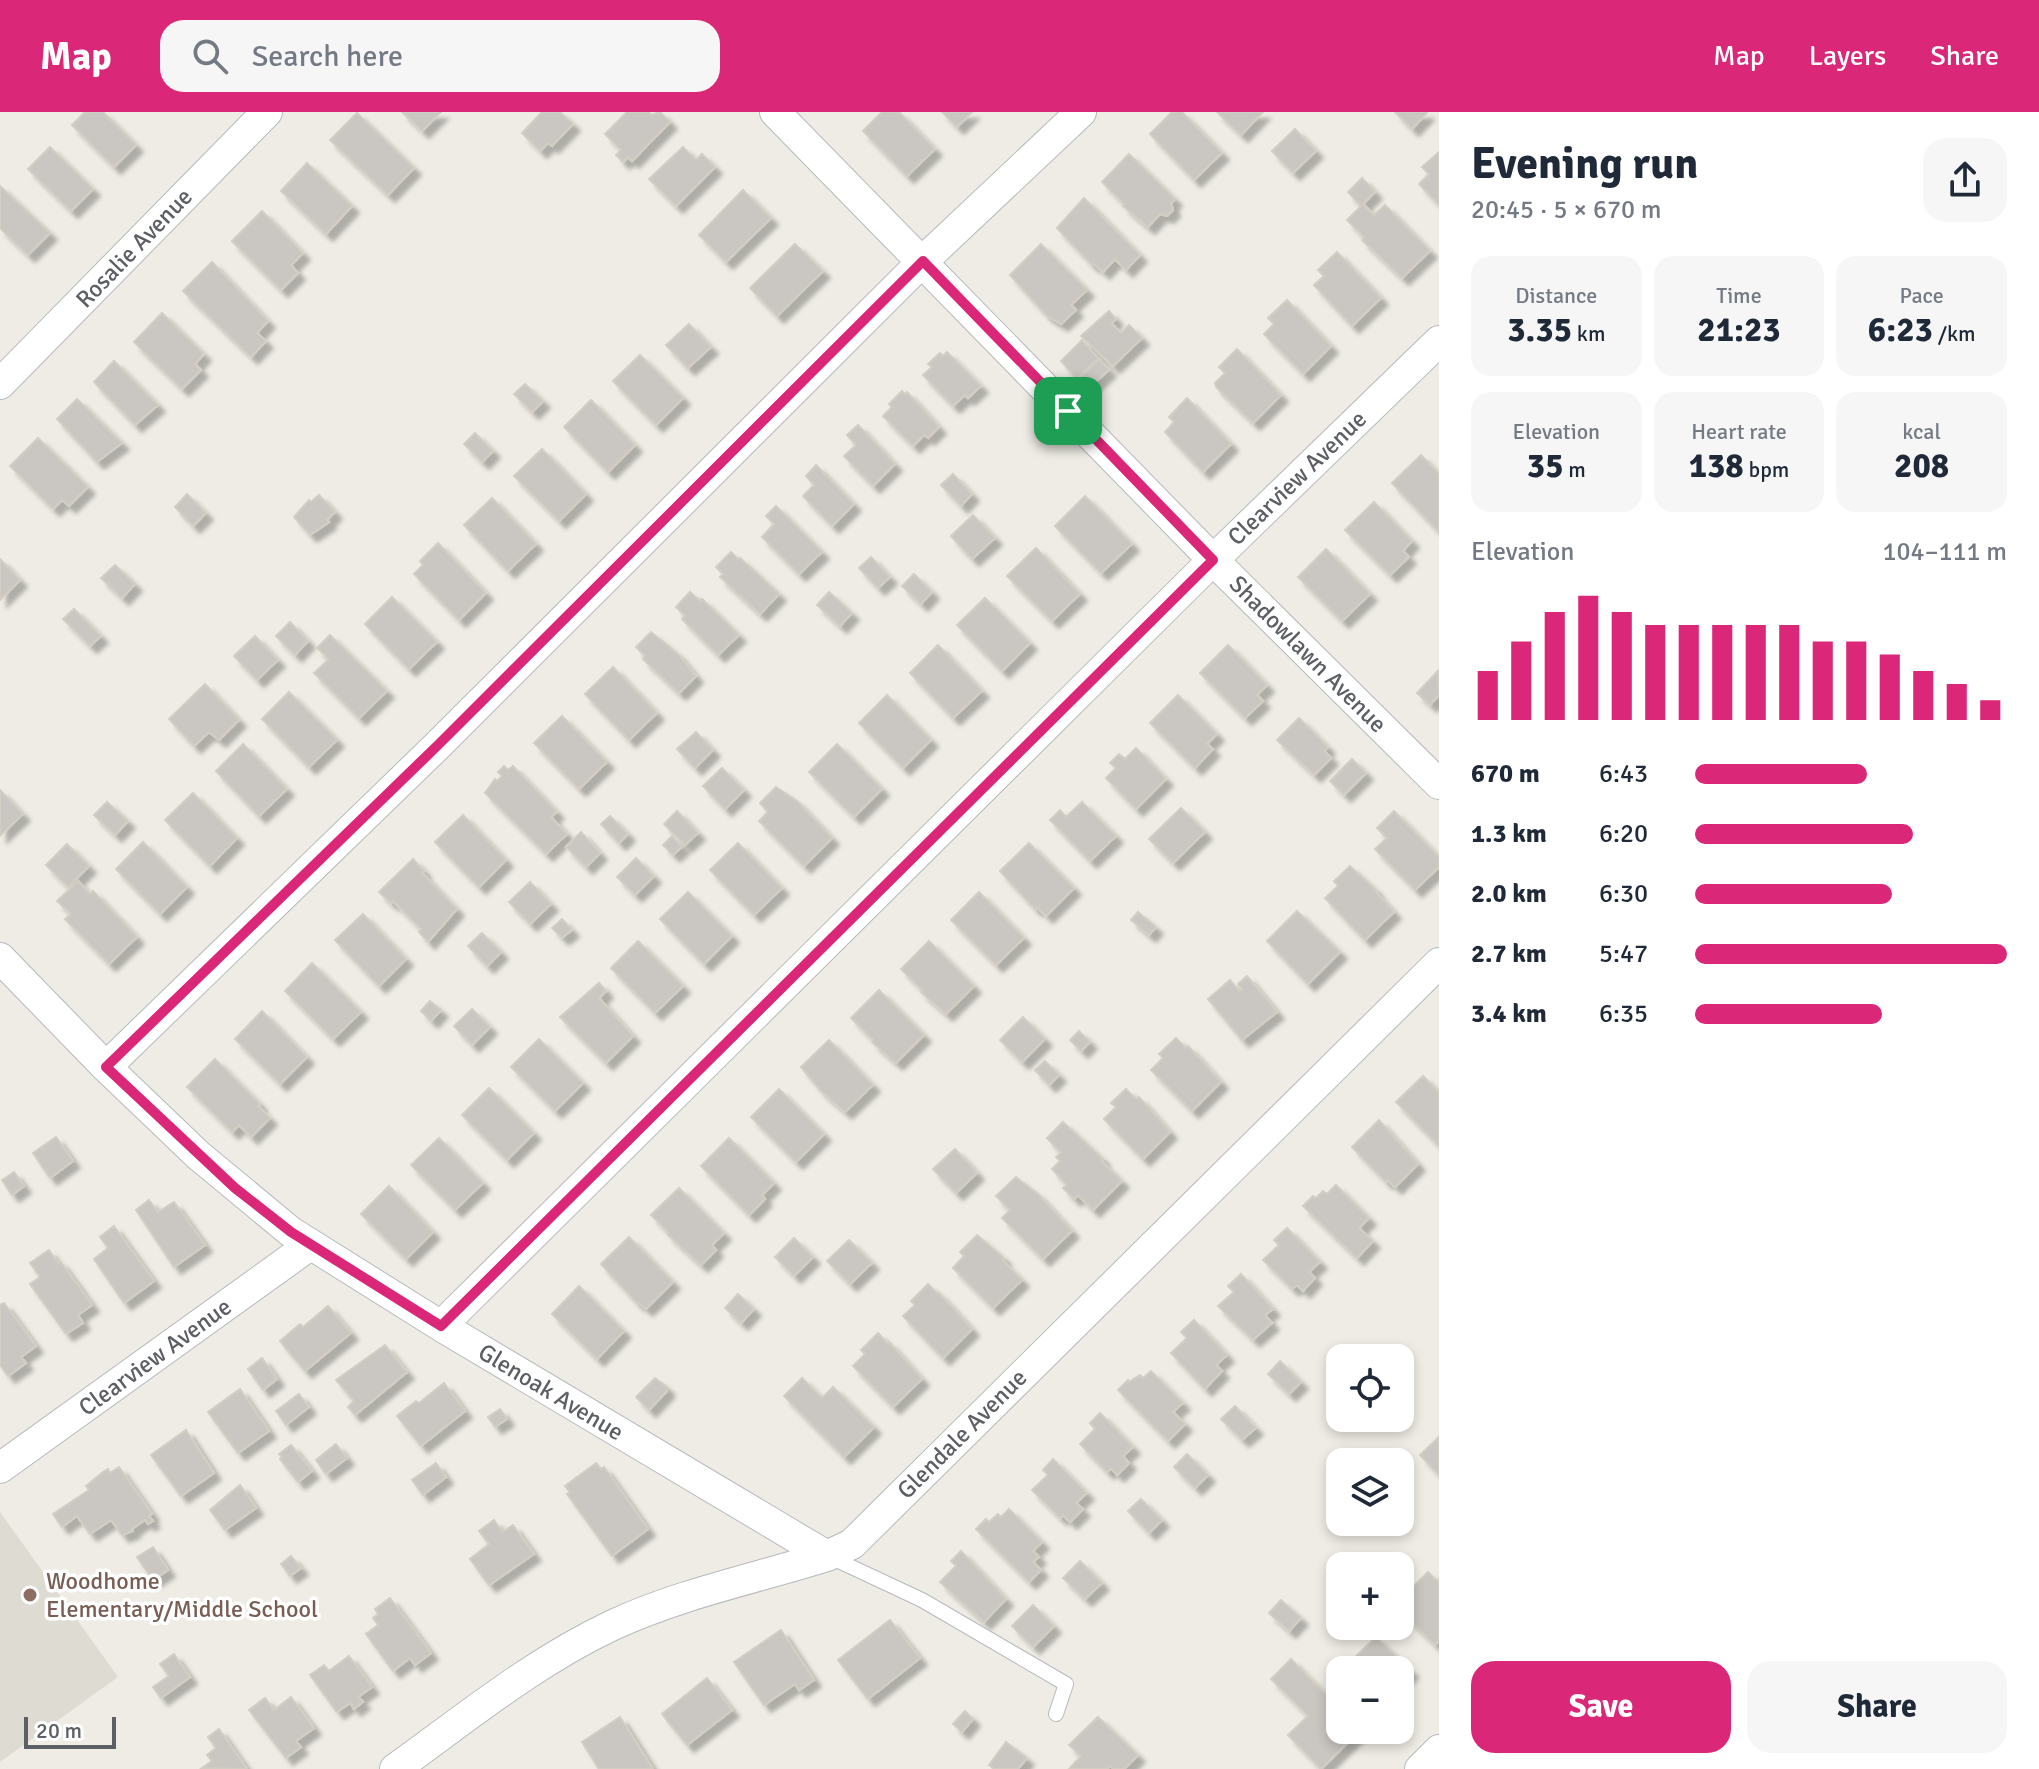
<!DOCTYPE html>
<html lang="en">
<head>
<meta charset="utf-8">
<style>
	:root { --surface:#fff; --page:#f6f6f7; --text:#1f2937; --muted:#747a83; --accent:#db2777 }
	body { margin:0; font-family:Signika,sans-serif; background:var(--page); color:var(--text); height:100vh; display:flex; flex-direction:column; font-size:30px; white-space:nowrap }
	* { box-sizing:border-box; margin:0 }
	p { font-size:26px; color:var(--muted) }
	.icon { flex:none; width:44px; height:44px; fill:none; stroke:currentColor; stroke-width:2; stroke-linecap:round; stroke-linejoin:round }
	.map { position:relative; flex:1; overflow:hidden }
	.sheet { display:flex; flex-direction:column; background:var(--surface); width:600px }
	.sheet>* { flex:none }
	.fabs { position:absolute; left:1326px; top:1232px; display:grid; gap:16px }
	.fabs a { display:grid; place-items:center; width:88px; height:88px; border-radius:16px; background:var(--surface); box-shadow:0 4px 12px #0003; font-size:40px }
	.scale { position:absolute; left:24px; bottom:20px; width:92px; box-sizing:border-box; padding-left:8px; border:4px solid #5c5f64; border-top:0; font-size:22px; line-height:28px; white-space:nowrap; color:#5c5f64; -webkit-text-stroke:6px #fff; paint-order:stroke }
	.pin { position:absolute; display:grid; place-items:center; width:68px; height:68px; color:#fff; margin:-34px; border-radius:16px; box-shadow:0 4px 12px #0006 }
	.round { display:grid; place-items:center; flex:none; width:84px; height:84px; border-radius:24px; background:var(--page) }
	.headline { display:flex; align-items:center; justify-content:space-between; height:136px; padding:0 32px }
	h1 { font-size:44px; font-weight:700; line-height:60px }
	.metrics { display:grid; grid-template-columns:repeat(3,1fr); gap:12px; height:136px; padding:8px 32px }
	.metrics div { display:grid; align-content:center; border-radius:20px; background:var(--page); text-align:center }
	.metrics b { font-size:34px; font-weight:700 }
	.metrics small { font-size:22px; font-weight:400 }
	.metrics p { font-size:22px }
	.chart { height:224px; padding:16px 32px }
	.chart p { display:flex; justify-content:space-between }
	.chart svg { width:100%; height:144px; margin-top:8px; stroke:var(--accent); stroke-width:6 }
	.action { display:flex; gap:16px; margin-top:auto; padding:16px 32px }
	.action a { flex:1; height:92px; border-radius:24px; background:var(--accent); color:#fff; font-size:32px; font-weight:700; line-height:92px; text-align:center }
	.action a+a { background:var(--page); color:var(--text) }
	ul { padding:0 32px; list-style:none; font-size:26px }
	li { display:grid; grid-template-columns:128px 96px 1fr; align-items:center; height:60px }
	li i { height:20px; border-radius:10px; background:var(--accent) }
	header { display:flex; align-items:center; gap:48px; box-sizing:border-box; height:112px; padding:0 40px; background:var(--accent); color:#fff }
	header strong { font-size:38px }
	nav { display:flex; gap:44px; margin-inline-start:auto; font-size:28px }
	.search { width:560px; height:72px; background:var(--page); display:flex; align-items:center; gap:20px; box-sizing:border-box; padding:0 28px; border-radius:24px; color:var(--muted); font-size:30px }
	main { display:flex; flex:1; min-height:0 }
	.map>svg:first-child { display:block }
</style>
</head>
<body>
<header>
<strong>Map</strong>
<div class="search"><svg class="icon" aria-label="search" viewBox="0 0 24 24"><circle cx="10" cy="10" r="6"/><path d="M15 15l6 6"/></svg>Search here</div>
<nav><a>Map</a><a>Layers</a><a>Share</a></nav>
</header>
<main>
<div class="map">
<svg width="1439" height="1657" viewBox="0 0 1439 1657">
	<defs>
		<filter id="shadow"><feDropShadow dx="7" dy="7" stdDeviation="2" flood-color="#0004"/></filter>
	</defs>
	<rect width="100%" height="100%" fill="#eeece4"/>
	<!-- education -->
	<path fill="#dedbd3" d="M0,1400l118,165 -118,85z"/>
	<!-- building -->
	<path fill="#cac6c2" stroke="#d3cec3" stroke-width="2" filter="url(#shadow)" d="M85,0h18l33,33 -22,22 -42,-42z
		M402,0h39l-19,19z
		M560,0l13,12 -21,22 -4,-3 -8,8 -18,-18 20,-21z
		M627,0h22l2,3 9,-3 10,10 -38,39 -4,-4 -5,5 -7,-7 5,-5 -16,-16z
		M882,0h17l36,37 -28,27 -44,-45z
		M942,0h30l-15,15z
		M1172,0h10l40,41 -28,27 -44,-46z
		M1217,0h46l-22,23z
		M1395,0h30l2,1 -15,16z
		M357,1l57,55 -26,27 -58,-55z
		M1295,17l21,22 -23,22 -21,-22z
		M50,35l43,42 -22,22 -43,-42z
		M683,35l13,13 6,-6 13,13 -39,39 -27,-27z
		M1439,40v53l-20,-21 10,-10 -7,-7z
		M1129,42l46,45 -4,4 2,7 -6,6 -7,-2 -12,13 -25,-21 1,-2 -22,-22z
		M307,51l45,43 -26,28 -45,-43z
		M1362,66l13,14 -12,12 11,11 11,-10 45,46 -28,27 -40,-38 2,-3 -17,-17 14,-14 -13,-14z
		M0,74l50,47 -22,22 -28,-27z
		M743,78l28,28 -45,44 -27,-27z
		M1084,86l56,57 -14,15 -11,-11 -12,13 -9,-8 -2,1 -35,-37z
		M262,99l41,42 -12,12 7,8 -17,17 -49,-49z
		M795,132l28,27 -46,45 -27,-28z
		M1041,132l46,46 -16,15 5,5 -15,14 -15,-9 -36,-40z
		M1337,140l44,46 -29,28 -38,-41 10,-9 -6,-6z
		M212,150l56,59 -11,12 9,8 -15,16 -68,-66z
		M1287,188l44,46 -28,28 -39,-40 10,-10 -6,-6z
		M1109,199l7,8 -5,4 10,10 8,-8 13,13 -29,28 -32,-30z
		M162,201l42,41 -9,10 6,6 -19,19 -48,-47z
		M689,212l22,23 -23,21 -22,-23z
		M1082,228l16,18 -21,21 -16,-18z
		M1237,237l44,46 -28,28 -37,-36 -1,-4 10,-10 -6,-6z
		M947,240l34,34 -13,12 -3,-3 -12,11 -30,-31 9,-8 -4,-3 12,-11 3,3z
		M640,243l43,43 -27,27 -43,-44z
		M1099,247l10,11 -18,16 -10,-10z
		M114,249l44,44 -23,20 -41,-43z
		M525,272l18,17 -11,11 -18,-18z
		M902,279l3,3 2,-2 32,35 -11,11 -4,-3 -11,11 -30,-30 9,-9 -3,-3z
		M1187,286l44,46 -28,28 -38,-40 9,-10 -5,-5z
		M77,287l45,44 -25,19 -40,-43z
		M591,288l44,45 -27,27 -44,-45z
		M858,313l37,39 -22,22 -29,-30 12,-11 -9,-10z
		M475,321l18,18 -11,11 -18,-18z
		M38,326l50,49 -19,19 -7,-6 -9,9 -43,-43z
		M542,337l44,45 -27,27 -45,-45z
		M1421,343l18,19v54l-2,2 -45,-47z
		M816,353l38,39 -22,22 -29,-30 11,-11 -8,-9z
		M953,362l19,20 -11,12 -20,-21z
		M187,382l19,19 -13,13 -18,-19z
		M319,383l16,17 -8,8 2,2 -19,13 -16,-18 15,-17 2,2z
		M1085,384l47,48 -31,29 -46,-47z
		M492,386l44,46 -28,27 -44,-46z
		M1374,390l38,39 -9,10 6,6 -19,18 -45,-45z
		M776,394l46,46 -23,22 -37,-37 12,-13 -8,-8z
		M973,403l22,23 -23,21 -21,-23z
		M438,431l48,50 -27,27 -45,-46 9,-9 -3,-4z
		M1036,436l44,46 -28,27 -45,-45z
		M1326,437l44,45 -28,27 -44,-44z
		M731,440l7,7 2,-1 39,36 -19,20 -40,-37 3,-3 -7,-7z
		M871,445l19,20 -12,11 -19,-20z
		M0,447l20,21 -20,20z
		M115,453l20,19 -13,14 -21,-20z
		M914,462l18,18 -11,12 -19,-18z
		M690,480l10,9 2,-2 37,36 -21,20 -36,-36 3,-3 -9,-9z
		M829,480l23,21 -12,13 -23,-21z
		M392,485l45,45 -28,27 -44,-45z
		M985,486l45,45 -28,28 -45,-46z
		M74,497l27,27 -11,10 -27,-27z
		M290,510l18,19 -13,14 -19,-19z
		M651,520l27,22 18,22 -17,17 -36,-34 2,-3 -9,-9z
		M330,523l57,56 -28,27 -45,-45 15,-14 -12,-11z
		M255,524l23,24 -21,20 -23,-24z
		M938,533l44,46 -29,27 -43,-45z
		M1228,533l39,40 -10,10 6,6 -18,17 -45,-45z
		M613,555l44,46 -28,27 -44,-46z
		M1438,559l1,24 -9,10 -13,-12z
		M205,572l34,36 -20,20 -10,-8 -15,14 -25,-27z
		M289,580l48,48 -28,27 -47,-48z
		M887,583l44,45 -28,28 -44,-45z
		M1178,583l39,39 -10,10 6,5 -18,19 -45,-45z
		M562,604l45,46 -28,27 -45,-46z
		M1299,606l29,29 -4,4 7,7 -17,17 -37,-35z
		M696,620l17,18 -18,18 -18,-19z
		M243,632l44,45 -28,27 -43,-45z
		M837,632l45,45 -28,28 -45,-45z
		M1136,636l30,31 -30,30 -30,-31 10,-10 -6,-5 9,-9 6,5z
		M1352,647l14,14 -22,22 -14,-14z
		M504,654l4,4 5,-4 44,46 -6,5 16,17 -21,20 -61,-61 10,-14 2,2 5,-5 -4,-4z
		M722,656l22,22 -19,19 -22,-23z
		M776,675l21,14 35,37 -28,28 -45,-45 9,-9 -8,-9z
		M0,678l23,24 -23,22z
		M193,681l44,45 -27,28 -45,-46z
		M107,690l21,19 -13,14 -21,-20z
		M1082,690l34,34 -26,25 -40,-41 10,-10 6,7z
		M1181,696l24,24 -32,31 -24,-24z
		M677,699l21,22 -13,12 -21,-21z
		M1394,699l45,46v10l-24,23 -40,-41 12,-11 -10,-10z
		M463,703l43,45 -27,27 -44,-45z
		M610,704l18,18 -9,9 -18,-19z
		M581,720l19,21 -14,14 -20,-20z
		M672,724l10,11 -9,8 -10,-10z
		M143,730l44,45 -27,27 -44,-45z
		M738,731l44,45 -28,27 -44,-45z
		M1029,731l45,45 -28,28 -9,-9 -2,2 -35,-38z
		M67,732l22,22 -21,21 -22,-22z
		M636,746l18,18 -19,19 -18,-18z
		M413,747l11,12 -2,2 35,36 -29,33 -9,-10 2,-3 -28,-28 -2,2 -12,-11z
		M1350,754l26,24 -1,1 19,21 -29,28 -40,-42 13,-12 -4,-5z
		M78,769l12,13 3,-3 44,46 -28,27 -44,-45 6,-5 -14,-13z
		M530,770l21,22 -21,20 -21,-22z
		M688,780l44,44 -28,28 -44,-45z
		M979,780l45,46 -28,27 -45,-45z
		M1297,799l43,41 -32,32 -41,-43z
		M1138,800l18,15 -7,8 -18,-15z
		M363,802l43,45 -27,27 -44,-46z
		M562,807l10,11 -10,8 -10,-10z
		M482,821l19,19 -14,14 -19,-20z
		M638,829l45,45 -28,27 -44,-45z
		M929,829l45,45 -28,28 -25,-22 2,-1 -22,-22z
		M312,851l49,49 -28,27 -48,-48z
		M1247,864l30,36 -35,28 -34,-41 22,-19 9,11 3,-2 -4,-5z
		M599,871l7,8 -7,7 34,38 -27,27 -46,-46z
		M879,878l45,45 -28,28 -24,-21 1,-2 -22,-22z
		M430,889l11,9 -10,11 -10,-10z
		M472,897l18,18 -18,18 -18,-19z
		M262,899l45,46 -27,27 -45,-45z
		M1023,905l22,22 -23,23 -22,-22z
		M1079,919l11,11 -9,9 -11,-11z
		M1176,926l10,10 2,-2 33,36 -29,29 -41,-41 12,-12 -4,-4z
		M539,927l44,44 -28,28 -44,-44z
		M829,928l44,45 -28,27 -24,-21 -20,-24z
		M215,947l45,45 -2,2 12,12 -19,19 -12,-12 -7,7 -45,-45z
		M1045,949l14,14 -10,10 -14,-15z
		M1423,964l16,16v54l-43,-44z
		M489,976l45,45 -27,27 -45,-45z
		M779,977l45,45 -28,28 -45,-45z
		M1126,977l10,10 3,-2 31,35 -27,27 -39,-40 12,-12 -5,-4z
		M1379,1008l39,44 -23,23 -7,-7 -2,2 -34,-35z
		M1063,1010l40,37 -2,2 21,20 -29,29 -15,-15 -4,4 -11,-11 4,-3 -15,-16 8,-8 -4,-4 5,-4 -14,-15z
		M56,1025l17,24 -23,17 -17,-25z
		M439,1026l44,45 -28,27 -44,-45z
		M729,1026l45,45 -12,12 3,4 -16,16 -48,-49z
		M955,1037l22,24 -21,20 -23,-24z
		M14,1060l10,14 -12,9 -10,-15z
		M1016,1065l23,18 33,36 -29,28 -41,-41 8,-8 -14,-14z
		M1336,1073l33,33 -10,10 14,13 -16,17 -54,-52 10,-10 3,2 7,-7 4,3z
		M389,1074l44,46 -27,27 -45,-45z
		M679,1076l45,45 -12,12 4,5 -15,15 -34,-31 1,-2 -17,-17z
		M149,1088l9,12 16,-10 31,43 -31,22 -38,-57z
		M114,1114l40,55 -30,22 -30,-44 14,-11 -8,-11z
		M1287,1116l33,34 -11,10 6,6 -12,13 -6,-6 -5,4 -29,-29 16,-15 -5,-5z
		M977,1123l27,23 -2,2 20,20 -29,28 -40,-40 11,-12 -4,-4z
		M629,1125l44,45 -27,27 -8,-7 -1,1 -36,-39z
		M794,1126l19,19 -19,19 -19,-19z
		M849,1128l23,23 -22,21 -23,-23z
		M49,1138l9,13 2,-2 32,44 -14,10 5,8 -17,11 -36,-50 10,-7 -10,-14z
		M1241,1162l32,35 -8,6 7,8 -19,17 -35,-34 16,-14 -6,-6z
		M928,1172l10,10 1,-1 33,36 -29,29 -40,-42 12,-11 -4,-4z
		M579,1174l45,45 -27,28 -45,-45z
		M738,1182l16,15 -13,14 -16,-15z
		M4,1191l32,43 -15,11 5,6 -18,13 -8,-11v-60z
		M328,1194l23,27 -46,38 -25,-30 20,-17 3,3z
		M1194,1208l33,35 -11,10 6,6 -17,18 -34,-36 16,-15 -6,-6z
		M878,1221l10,11 1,-2 33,37 -29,28 -40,-41 12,-12 -4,-4z
		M385,1233l22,27 -52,43 -7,-8 6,-6 -18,-21z
		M262,1246l15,21 -14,11 -15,-21z
		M1280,1249l21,21 -12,12 -21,-20z
		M1151,1259l32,32 -10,9 12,12 -17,17 -50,-51 10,-10 1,2 11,-7 3,3z
		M655,1266l12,9v4l-18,19 -13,-13z
		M802,1266l20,20 11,-11 41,40 -30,30 -60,-61z
		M444,1271l21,28 -44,35 -24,-30 19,-15 3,2z
		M240,1277l29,42 -31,22 -30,-41z
		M299,1282l10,13 -23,18 -10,-14z
		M1235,1294l21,22 -14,12 -21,-21z
		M500,1297l7,10 -12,8 -7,-10z
		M1100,1301l33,34 -10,9 6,7 -12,12 -6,-7 -4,4 -27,-28 15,-15 -5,-6z
		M186,1318l28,43 -33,23 -30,-41z
		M1439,1325v38l-19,-20z
		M336,1332l11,14 -21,16 -10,-14z
		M291,1333l21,26 -14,11 -18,-23 2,-2 -3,-3z
		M1187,1342l21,21 -13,13 -21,-21z
		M1053,1347l34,34 -11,10 7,6 -13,13 -7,-7 -3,3 -28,-28 16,-15 -5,-5z
		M436,1351l10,14 -23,18 -11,-15z
		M596,1351l5,6 3,-2 44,62 -36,27 -45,-62 3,-2 -5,-6z
		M119,1355l33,47 -3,2 4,5 -5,3 -3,-4 -13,9 1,2 -11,4 -11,-15 -21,14 -13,-18 -15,11 -9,-13 36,-24 -3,-4 17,-14 5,-3 2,4z
		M240,1373l16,23 -31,22 -15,-20z
		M1141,1387l21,21 -13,13 -21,-22z
		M1009,1397l33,33 -9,9 6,6 -6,5 8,8 -12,12 -53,-53 10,-10 3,3 9,-8 3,3z
		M494,1408l8,12 11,-7 21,29 -45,31 -19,-26 19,-15 -10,-13z
		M153,1435l15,23 -15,10 -16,-23z
		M961,1439l45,48 -22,23 -44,-40 16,-16 -5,-5z
		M291,1444l10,12 -11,8 -9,-12z
		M1080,1449l22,22 -17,16 -22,-21z
		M1428,1460l9,9 2,-1v61l-4,4 -35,-34v-31l10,10z
		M390,1486l41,55 -16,12 -5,-7 -17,13 -27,-37 12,-9 -5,-7 5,-4 -3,-5z
		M1281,1488l20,18 -12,13 -20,-18z
		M1033,1493l21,21 -21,21 -21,-21z
		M890,1508l30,38 -52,41 -30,-39z
		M781,1518l33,50 -15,10 -4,-6 -31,21 -30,-43z
		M1376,1525l35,34 -11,11v-12h-36l-11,-11z
		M174,1542l16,23 -29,21 -8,-11 16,-11 -9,-12z
		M349,1544l23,31 -14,10 5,5 -9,7 -4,-6 -13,9 -27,-37 14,-10 5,6z
		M1291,1547l49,50v21h21l-40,39 -33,-34 20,-19 -37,-37z
		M707,1566l25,32 -45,35 -25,-31z
		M291,1585l23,31 -18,13 5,6 -15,11 -37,-48 16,-12 9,12z
		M965,1599l8,8 -11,13 -9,-8z
		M620,1605l33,52h-54l-17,-27z
		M1098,1605l40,38 -14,14h-10l-4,-3 -3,3h-38l12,-13 -12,-11z
		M219,1617l28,40 -45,-1 10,-7 -5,-6 9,-7 -8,-11z
		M1006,1630l21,16 -9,11h-24l-5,-4z"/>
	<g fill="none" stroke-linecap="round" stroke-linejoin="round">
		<defs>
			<path id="lane" d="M828,1444l94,44 144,84 -10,30"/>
			<path id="street" d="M775,0l438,448 226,224
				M0,272l267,-272
				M0,846l106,109 92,88 93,77 150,94 386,230
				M106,955l331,-321 486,-485 158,-149
				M441,1214l772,-766 226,-219
				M0,1356l310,-223
				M395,1657c71,-51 139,-107 218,-144 66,-31 144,-47 214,-69l25,-12 587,-581
				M1420,1657l19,-19"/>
		</defs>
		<!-- lane casing -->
		<use href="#lane" stroke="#b7b9be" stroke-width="16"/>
		<!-- street casing -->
		<use href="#street" stroke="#b7b9be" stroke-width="32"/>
		<!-- lane -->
		<use href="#lane" stroke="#fff" stroke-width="14"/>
		<!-- street -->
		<use href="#street" stroke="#fff" stroke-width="30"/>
	</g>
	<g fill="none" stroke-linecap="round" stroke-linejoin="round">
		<defs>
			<path id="route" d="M923,149l290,299 -772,766 -150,-94 -56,-44 -129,-121 331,-321z"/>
		</defs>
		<!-- route casing -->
		<use href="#route" stroke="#fff" stroke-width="16"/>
		<!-- route -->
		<use href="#route" stroke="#db2777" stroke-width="10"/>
	</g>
	<!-- markers -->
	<circle fill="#8d6e63" stroke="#fff" stroke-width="3" cx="30" cy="1483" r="8"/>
	<g text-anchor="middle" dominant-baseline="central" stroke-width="7" stroke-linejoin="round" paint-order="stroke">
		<!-- street labels -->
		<g font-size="24" fill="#5c5f64" stroke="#fff">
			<text transform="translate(134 136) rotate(-46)">Rosalie Avenue</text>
			<text transform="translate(1297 366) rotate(-44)">Clearview Avenue</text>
			<text transform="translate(1308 542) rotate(45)">Shadowlawn Avenue</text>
			<text transform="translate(155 1245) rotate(-36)">Clearview Avenue</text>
			<text transform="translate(551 1280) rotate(31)">Glenoak Avenue</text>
			<text transform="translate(962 1322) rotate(-45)">Glendale Avenue</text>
		</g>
		<!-- education labels -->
		<g font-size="24" fill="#785e54" stroke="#fff" text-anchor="start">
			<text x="46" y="1469">Woodhome<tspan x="46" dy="28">Elementary/Middle School</tspan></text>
		</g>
	</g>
</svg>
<div class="fabs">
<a><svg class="icon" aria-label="locate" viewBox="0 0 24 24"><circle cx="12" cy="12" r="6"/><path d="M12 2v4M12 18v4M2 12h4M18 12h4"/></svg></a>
<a><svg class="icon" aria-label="layers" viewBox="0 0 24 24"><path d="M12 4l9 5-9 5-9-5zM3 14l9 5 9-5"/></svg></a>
<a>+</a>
<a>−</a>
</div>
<div class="scale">20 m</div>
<div class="pin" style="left:1068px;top:299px;background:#1e9e55"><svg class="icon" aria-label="arrive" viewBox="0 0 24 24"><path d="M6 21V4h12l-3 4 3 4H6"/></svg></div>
</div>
<section class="sheet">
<div class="headline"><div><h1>Evening run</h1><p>20:45 · 5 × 670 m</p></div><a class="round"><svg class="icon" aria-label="share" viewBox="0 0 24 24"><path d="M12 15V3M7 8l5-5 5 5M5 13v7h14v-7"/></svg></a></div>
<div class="metrics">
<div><p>Distance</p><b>3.35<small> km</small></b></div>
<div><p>Time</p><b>21:23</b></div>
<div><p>Pace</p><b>6:23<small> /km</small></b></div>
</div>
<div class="metrics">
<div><p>Elevation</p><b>35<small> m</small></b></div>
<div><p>Heart rate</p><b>138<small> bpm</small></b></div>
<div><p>kcal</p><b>208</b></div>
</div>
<div class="chart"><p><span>Elevation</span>104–111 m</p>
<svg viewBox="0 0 160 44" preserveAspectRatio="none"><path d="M5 44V29M15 44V20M25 44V11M35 44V6M45 44V11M55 44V15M65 44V15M75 44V15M85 44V15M95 44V15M105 44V20M115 44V20M125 44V24M135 44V29M145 44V33M155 44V38"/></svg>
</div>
<ul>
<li><b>670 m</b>6:43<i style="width:55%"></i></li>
<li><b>1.3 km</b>6:20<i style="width:70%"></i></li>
<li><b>2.0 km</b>6:30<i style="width:63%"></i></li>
<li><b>2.7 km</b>5:47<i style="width:100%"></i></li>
<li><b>3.4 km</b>6:35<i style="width:60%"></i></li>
</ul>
<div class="action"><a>Save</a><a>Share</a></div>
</section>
</main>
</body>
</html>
